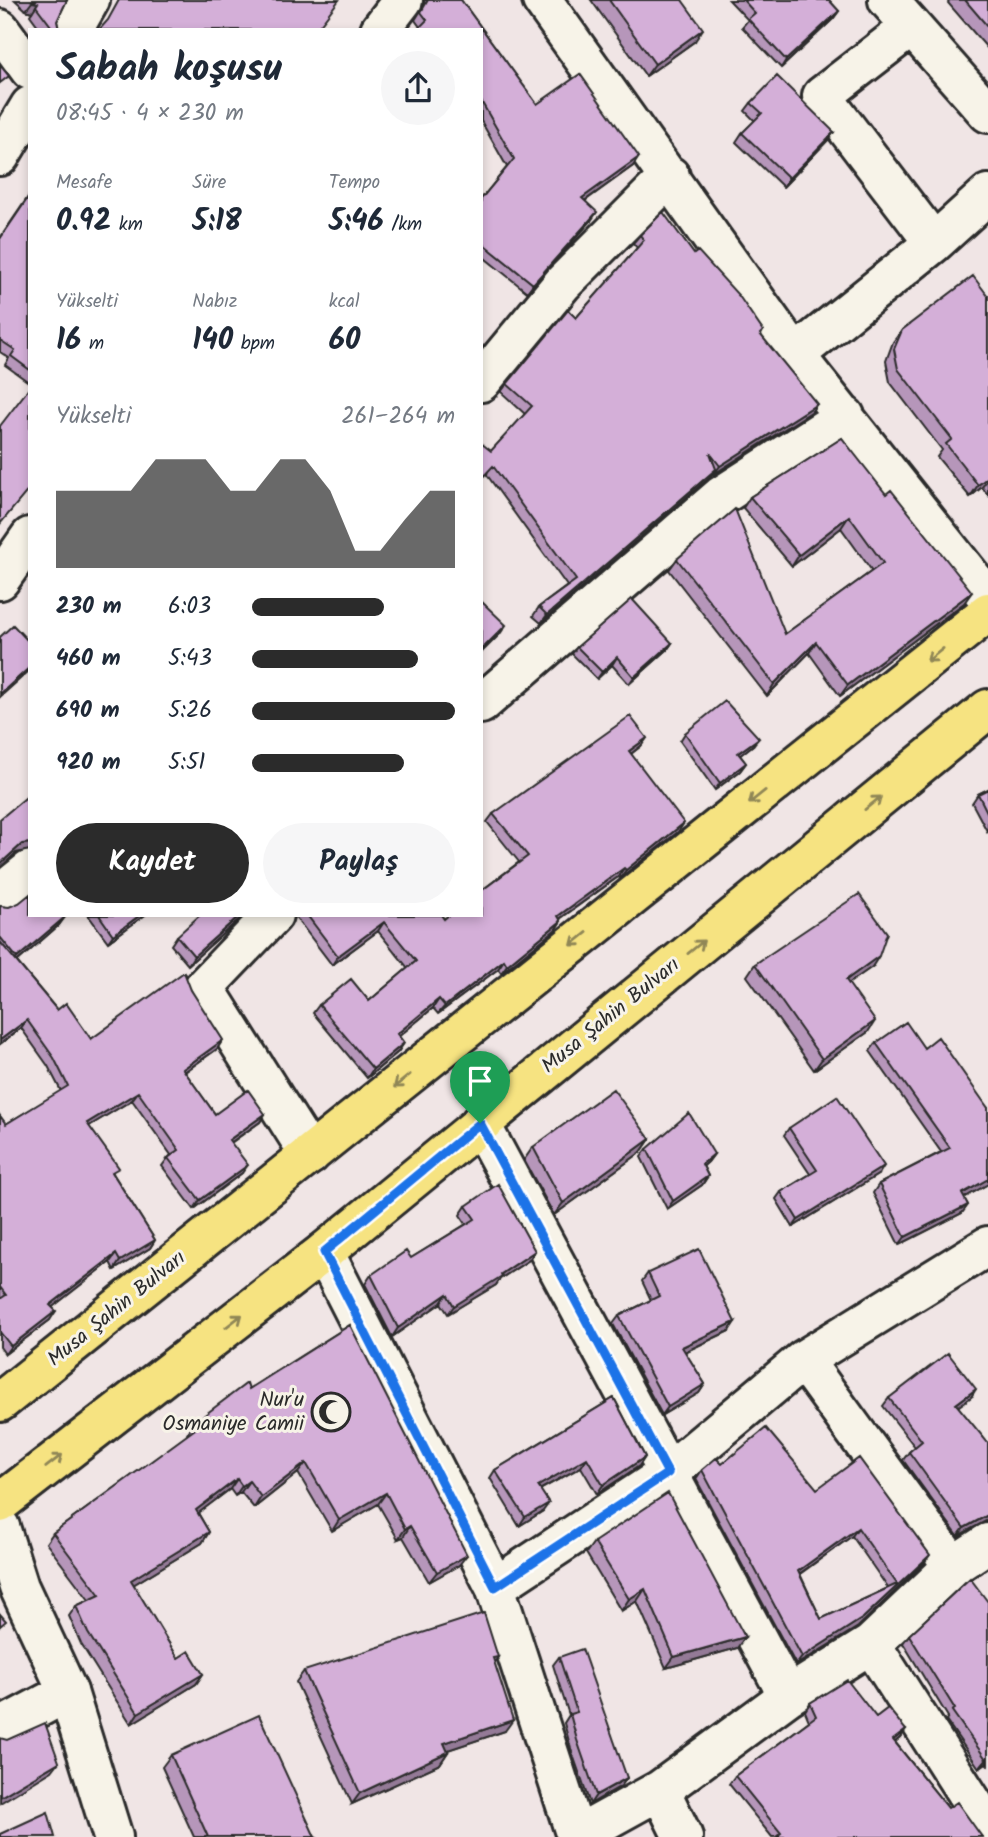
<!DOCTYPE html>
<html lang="tr">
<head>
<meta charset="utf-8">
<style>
	:root { --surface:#fff; --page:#f6f6f7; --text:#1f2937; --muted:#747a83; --accent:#2b2b2b }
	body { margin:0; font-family:Kalam,sans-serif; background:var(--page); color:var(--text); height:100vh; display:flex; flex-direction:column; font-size:26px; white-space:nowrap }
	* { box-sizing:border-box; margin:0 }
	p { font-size:23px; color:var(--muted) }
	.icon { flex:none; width:38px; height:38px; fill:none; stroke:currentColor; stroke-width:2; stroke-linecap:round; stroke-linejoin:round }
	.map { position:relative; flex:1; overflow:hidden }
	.side { position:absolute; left:28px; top:28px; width:455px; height:889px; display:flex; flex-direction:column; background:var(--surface); border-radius:0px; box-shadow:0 4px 10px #0003 }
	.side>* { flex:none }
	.pin { position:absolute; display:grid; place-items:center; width:60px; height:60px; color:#fff; margin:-72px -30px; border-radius:50% 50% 50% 0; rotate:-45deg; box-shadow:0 0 7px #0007 }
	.pin .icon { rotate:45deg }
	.round { display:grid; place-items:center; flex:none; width:74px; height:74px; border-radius:37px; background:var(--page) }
	.overview { display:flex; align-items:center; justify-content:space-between; height:119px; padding:0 28px }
	h1 { font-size:38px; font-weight:700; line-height:52px }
	.metrics { display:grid; grid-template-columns:repeat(3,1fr); gap:10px; height:119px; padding:7px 28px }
	.metrics div { display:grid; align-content:center }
	.metrics b { font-size:30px; font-weight:700 }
	.metrics small { font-size:19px; font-weight:400 }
	.metrics p { font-size:19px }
	.chart { height:196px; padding:14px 28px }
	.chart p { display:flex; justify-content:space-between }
	.chart svg { width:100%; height:126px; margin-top:7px; fill:var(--accent); opacity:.7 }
	.action { display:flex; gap:14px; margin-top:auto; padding:14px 28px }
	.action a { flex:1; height:80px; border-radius:42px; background:var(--accent); color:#fff; font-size:28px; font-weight:700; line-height:80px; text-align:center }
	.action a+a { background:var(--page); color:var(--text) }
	ul { padding:0 28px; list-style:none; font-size:23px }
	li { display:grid; grid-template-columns:112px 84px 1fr; align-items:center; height:52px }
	li i { height:18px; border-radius:9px; background:var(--accent) }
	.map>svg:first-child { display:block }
</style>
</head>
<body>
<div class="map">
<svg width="988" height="1837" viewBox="0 0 988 1837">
	<rect width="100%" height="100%" fill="#f0e5e5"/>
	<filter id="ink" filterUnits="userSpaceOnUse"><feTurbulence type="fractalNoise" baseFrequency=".0143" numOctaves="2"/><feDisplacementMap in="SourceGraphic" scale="14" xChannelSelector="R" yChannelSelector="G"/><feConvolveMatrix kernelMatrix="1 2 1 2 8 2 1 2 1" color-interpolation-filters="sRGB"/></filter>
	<g filter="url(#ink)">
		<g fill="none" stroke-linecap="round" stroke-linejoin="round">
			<defs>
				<path id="street" d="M542,0l253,355 193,243
					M888,0l100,113
					M911,27l-89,69 112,147 54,-49
					M0,29l30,41
					M73,30l17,-30
					M380,30l23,-30
					M0,156l30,-50
					M795,355l139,-112
					M481,382l82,-99 107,-107
					M0,580l30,-43
					M481,704l240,-208 124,-80
					M0,894l30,-24
					M273,915l-69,72 106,168
					M480,1123l308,573
					M324,1252l171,335 81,249
					M803,1360l150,206
					M495,1587l173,-114 135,-113 185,-114
					M871,1644l117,183
					M0,1728l68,-36
					M660,1790l23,47
					M575,1837l85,-47 128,-94 83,-52 82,-78 35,-23"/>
				<path id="secondary" d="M0,1527l19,60 49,105 45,145"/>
				<path id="primary" d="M0,1402l988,-790
					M0,1503l324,-251 664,-543"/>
			</defs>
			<!-- street casing -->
			<use href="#street" stroke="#2b2b2b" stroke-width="44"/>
			<!-- secondary casing -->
			<use href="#secondary" stroke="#2b2b2b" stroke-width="44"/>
			<!-- primary casing -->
			<use href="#primary" stroke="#2b2b2b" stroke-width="44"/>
			<!-- street -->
			<use href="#street" stroke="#f7f3e8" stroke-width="38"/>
			<!-- secondary -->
			<use href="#secondary" stroke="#f7f3e8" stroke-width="38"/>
			<!-- primary -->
			<use href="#primary" stroke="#f6e381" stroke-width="38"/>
		</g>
		<!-- wall -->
		<path fill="#b696ba" stroke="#2b2b2b" stroke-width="2" fill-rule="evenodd" d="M15,0h52l-10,21 2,9h-18l-11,-15 2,-3 -6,-2z
			M424,0h37l76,104 96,62 -48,35 6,20 -64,71 -46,-37v-56l26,-32 -26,-46v-91l-61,-3 -5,-7 10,-16z
			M591,0h91l13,41 -49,35z
			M729,0h100l10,11 -6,8 -52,49 -39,-41 6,-7z
			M950,0h38v49l-40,-46z
			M751,103l83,29 -6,8 -45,47 -47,-45 6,-9 13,-12 -10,-10z
			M30,194v189l-25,-18 4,-7 -9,-6v-114z
			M640,235l54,19 69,77 -2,4 50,77 -97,62 -1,-1 -3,4 -169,146 -8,-7 6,-9 28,-21 -80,-111 4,-24 34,-37 -24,-22 6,-8 69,-66 61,-70 -4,-5z
			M988,296v199l-6,-8 -12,10 -33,-40 5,-7 -52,-68 -4,-21 7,-19 9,-12z
			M842,438l122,165 -124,93 -31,-43 -42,43 -98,-126 8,-11 108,75 87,-63 -31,-43 -49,38 -49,-58 7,-11z
			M672,643l-5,7 -38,34 -17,-19 -15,14 -25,-25 5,-7z
			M685,733l68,12 -13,10 6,8 -6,8 -25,19 -35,-49z
			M647,738l-6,8 -10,8 47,78 -58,46 -2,-1 -58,42 1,2 -6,9 -54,43 -3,-4 -60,45 -5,-6 -34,28 5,7 -6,9 -31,26 -54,-65 6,-8 50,-4 39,-33 -30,-37 -46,34 -38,-50h147l3,4 75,-57 -32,-40 6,-8z
			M988,789v44l-16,-30 6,-9z
			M0,906l65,11 -6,8 -42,37 40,48 34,29 100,-49 26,59 -32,23 30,42h50l-5,8 -29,21 11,30 -48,36 -32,-43 6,-8 3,-3 -39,-55 -43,26 25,49 41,65 -5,8 -36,22 -4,-8 -58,45 -2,13 -45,34 -5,-7v-231l6,8 55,-33 -13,-25 -27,-38 -21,16z
			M88,915h57l-37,27z
			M244,915l-56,50 -17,-20 6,-9z
			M755,964l117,3 -24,16 20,49 -54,38 -67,-94z
			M876,1043l48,5 64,60v76l-24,14 4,7 -6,8 -63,32 -26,-52 6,-9 62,-32 -71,-101z
			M789,1128l90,46 -86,53 -17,-28 5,-7 29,-18 -26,-39z
			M650,1139l-9,13 -87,63 -30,-55 9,-13z
			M647,1149l67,5 -6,8 -5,4 5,10 -6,9 -35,24 -26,-52z
			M466,1206l69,45 -6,9 -29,19 -4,6 -48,29 -7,-11 -49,34 -27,-53 6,-9 40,-17 55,-34 -6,-9z
			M648,1273l81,58 -44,21 20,32 -6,9 -37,22 -49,-91 6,-8 32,-16 -9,-19z
			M350,1325l109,240 -30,17 -26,-45 -5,2 -20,-35 -46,27 -34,-58 -44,35 -13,-16 -6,4 -5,-7 -32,24 11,19 -7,11 -69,42 45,73 25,16 -7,10 -65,40 -50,-80 -12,-28 7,-10 13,-6 -43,-57 7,-10 135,-98 -1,-1 7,-11z
			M971,1397l-13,9 28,115 -28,15 -55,-76 6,-8 6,-5 -32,-41 6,-8z
			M614,1398l31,59 -6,9 -42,28 -16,-27 -41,23 3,21 -24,15 -29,-48 5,-8z
			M722,1464l95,25 107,74 -66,64 -62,38 -100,-186 6,-9zM852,1536l36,52 -67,31 -21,-45z
			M594,1542l143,106 -71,20 -29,-67 -16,10 -35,-58z
			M988,1602v163l-2,-2 -7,5 -33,-48 2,-3 -45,-74 6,-8z
			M498,1657l-4,6 11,68 -58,19 1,2 -8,12 -88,40 -56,-122 8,-11z
			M559,1657l68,121 -6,8 -31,18 -19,-55 -7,-26 5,-8 -16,-50z
			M810,1703l66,14 30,13 -6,8 -5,4 53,66 34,29h-210l-43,-53 6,-8 74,-55 -4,-10z
			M171,1755l144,82h-121l-32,-70z"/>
		<!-- shaded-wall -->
		<path fill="#947a97" stroke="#2b2b2b" stroke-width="2" d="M32,2l6,1 -6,9 -6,-2z
			M839,11l-6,8 -52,49 5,-8z
			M703,29l-8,12 -49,35 9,-12z
			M834,132l-6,8 -45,47 6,-9z
			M639,157l-6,9 -57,41 6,-9z
			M597,212l-6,9 -64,71 6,-8z
			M817,404l-6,8 -97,62 6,-8z
			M716,469l-6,8 -169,146 6,-8z
			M988,477v2l-6,8 -12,10 8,-12z
			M849,516l-8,12 -49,38 7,-11z
			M972,592l-8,11 -124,93 8,-11z
			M506,625l-6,9 -19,19v-3z
			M816,642l-7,11 -42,43 7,-12z
			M672,643l-5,7 -38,34 5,-7z
			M617,657l-5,8 -15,14 5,-7z
			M30,667v3l-30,27v-3z
			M647,738l-6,8 -18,14 6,-9z
			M759,738l-6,7 -20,16 5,-8z
			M746,763l-6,8 -25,19 5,-7z
			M684,823l-6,9 -58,46 6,-8z
			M30,843v7l-14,3 -16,15v-4l22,-20z
			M624,868l-6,9 -67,48 7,-9z
			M140,915h5l-37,27 5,-7z
			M240,915h4l-56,50 6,-9z
			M65,917l-6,8 -48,42 6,-9z
			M561,921l-6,9 -54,43 6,-8z
			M384,922l-6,9 -46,34 6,-9z
			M879,956l-7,11 -34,24 8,-11z
			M504,960l-6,9 -60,45 7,-8z
			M439,999l-6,9 -42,35 6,-9z
			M27,1020l-6,8 -21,16v-4z
			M875,1021l-7,11 -54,38 8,-11z
			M223,1040l-6,9 -40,28 6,-8z
			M404,1043l-6,9 -31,26 6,-9z
			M138,1092l-6,8 -51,31 6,-8z
			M265,1114l-5,8 -37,26 6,-8z
			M650,1139l-9,13 -87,63 9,-12z
			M714,1154l-6,8 -12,11 6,-9z
			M248,1165l-6,8 -48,36 6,-9z
			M884,1166l-5,8 -86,53 5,-7z
			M708,1176l-6,9 -35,24 6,-8z
			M988,1179v5l-31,18 5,-8z
			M968,1205l-6,8 -63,32 6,-8z
			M155,1240l-5,8 -36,22 6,-9z
			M535,1251l-6,9 -29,19 -4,6 -48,29 6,-8z
			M116,1254l-6,8 -65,51 5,-8z
			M447,1294l-6,9 -49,34 6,-9z
			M56,1311l-6,9 -45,34 6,-8z
			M735,1322l-6,9 -53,25 6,-9z
			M705,1384l-6,9 -37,22 6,-8z
			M976,1389l-5,8 -20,15 5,-8z
			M645,1457l-6,9 -42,28 6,-9z
			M587,1458l-6,9 -49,27 6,-8z
			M306,1463l-8,10 -44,35 7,-11z
			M237,1479l-7,10 -42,32 8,-11z
			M249,1481l-8,11 -6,4 7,-10z
			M386,1493l-8,11 -46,27 7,-11z
			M549,1503l-6,8 -24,15 6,-9z
			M988,1515v7l-2,-1 -28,15 6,-8z
			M410,1526l-7,11 -5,2 7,-10z
			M858,1528l-6,8 -60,43 6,-8z
			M209,1532l-7,11 -79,48 8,-11z
			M467,1555l-8,10 -30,17 8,-10z
			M930,1555l-6,8 -66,64 -62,38 6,-8 61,-39z
			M645,1589l-8,12 -16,10 8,-12z
			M745,1637l-8,11 -71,20 8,-11z
			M203,1674l-7,10 -65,40 7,-11z
			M513,1720l-8,11 -69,23 8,-11z
			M906,1730l-6,8 -12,10 5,-8z
			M448,1752l-8,12 -88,40 8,-11z
			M988,1757v3l-2,3 -7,5z
			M59,1762l-7,9 -52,32v-6z
			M627,1778l-6,8 -31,18 6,-9z"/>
		<!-- building -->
		<path fill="#d4afd8" stroke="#2b2b2b" stroke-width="2" fill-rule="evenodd" d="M30,0h37l-10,21 2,9h-5l-18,-24 2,-3z
			M119,0h220l-23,30h-217l9,-10z
			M428,0h33l76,104 43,-30 59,83 -57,41 15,14 -64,72 -52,-42v-43l33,-40 -33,-58v-71h-64l10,-10 -6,-8z
			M609,0h73l21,29 -48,35z
			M743,0h86l10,11 -53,49 -38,-41 7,-6z
			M965,0h23v27z
			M0,65l9,11 -9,7z
			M777,76l57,56 -45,46 -47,-45 20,-20 -11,-10z
			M30,195v175l-19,-14 4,-6 -15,-10v-101z
			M663,212l31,42 4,-3 41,45 24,35 -3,3 57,70 -97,62 -10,-13 6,16 -169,146 -8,-8 37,-27 -83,-114 -12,13v-36l10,8 41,-45 -25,-22 61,-74 8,8 68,-78 -4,-5z
			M973,276l15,20v181l-10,8 -32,-41 6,-5 -54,-70 -4,-20 8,-19z
			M30,387v101l-30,36v-98z
			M842,438l44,56 5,-4 81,102 -124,93 -32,-43 -42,42 -97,-125 58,-50 50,125 98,-71 -34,-47 -50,39 -49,-58z
			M632,599l40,44 -38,34 -17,-20 -15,15 -25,-25z
			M481,601l25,24 -25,25z
			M13,625l17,18v24l-30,27v-57z
			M725,701l34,37 -21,15 8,10 -26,20 -35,-50z
			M630,716l17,22 -18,13 55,72 -58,47 -2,-2 -66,48 3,5 -54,44 -3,-5 -59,46 -6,-7 -42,35 7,9 -31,26 -54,-64 32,-26 18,22 47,-40 -32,-39 -46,34 -31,-41h134l3,4 5,-4h32v-24l47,-35 -35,-42z
			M988,789v25l-10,-20z
			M30,794v49l-8,1 -22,20v-45z
			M30,894v21h34l1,2 -48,41 -17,-21v-31l9,1 10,-4z
			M859,894l28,39 -8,23 -33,24 29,41 -53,38 -67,-95z
			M99,915h41l-27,20z
			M200,915h40l-46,41 -17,-20z
			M1,943l56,67 9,-7 25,36 93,-67 7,18 32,50 -40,29 32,45 33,-24 17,24 -36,26 19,25 -48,35 -32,-42 11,-8 -41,-58 -51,31 32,45 -7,4 43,68 -35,21 -4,-7 -66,51 6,6 -45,35 -11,-14v-33l6,-4 -6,-8v-171l6,8 62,-38 -14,-28 -27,-38 -27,20v-96z
			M906,1022l18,26 14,-11 50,71v71l-26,15 6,11 -63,32 -26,-53 71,-36 -74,-105z
			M613,1089l37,50 -87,64 -30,-56z
			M837,1096l47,70 -86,54 -17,-28 36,-22 -28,-42z
			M689,1113l25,41 -12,10 6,12 -35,25 -26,-52z
			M498,1184l37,67 -34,23 1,2 -48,30 -7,-12 -49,34 -27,-53 35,-24 5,7 64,-39 -9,-13z
			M699,1249l36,73 -53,25 23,37 -37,23 -49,-91 40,-20 -11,-23z
			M350,1325l117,230 -30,17 -27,-46 -5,3 -19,-36 -47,27 -33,-57 -45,34 -12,-16 -7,5 -5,-7 -41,31 13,22 -78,48 47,78 11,-7 14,23 -65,39 -50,-80 -12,-27 24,-11 -47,-62 145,-106 -4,-4 53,-40 2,6z
			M948,1353l28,36 -20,15 32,39v72l-24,13 -55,-76 13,-11 -33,-43z
			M614,1398l31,59 -42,28 -16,-27 -49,28 11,17 -24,14 -30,-47z
			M766,1428l51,61 42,-31 71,97 -67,63 -61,39 -100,-187 14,-12 6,6zM858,1528l39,56 -76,35 -23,-48z
			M668,1493l77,144 -71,20 -29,-68 -16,10 -35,-57z
			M970,1578l18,24v155l-2,2 -34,-48 3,-2 -46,-74z
			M484,1613l14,44 -5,1 20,62 -69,23 4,9 -88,41 -56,-122z
			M0,1614l6,7 -6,5z
			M582,1649l45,129 -31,17 -19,-55 -7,-26 7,-2 -18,-55z
			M847,1680l29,37 12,-9 18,22 -13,10 55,68 9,-6 25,35h-206l5,-4 -46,-57 81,-60 -6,-13z
			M259,1715l56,122h-107l-37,-82z
			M45,1723l14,39 -59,35v-59l7,2z
			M48,1812l7,25h-55v-3z"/>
		<!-- one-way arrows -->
		<defs><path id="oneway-shaft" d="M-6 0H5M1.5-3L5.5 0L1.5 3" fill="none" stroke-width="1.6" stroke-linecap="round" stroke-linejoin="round" transform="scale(1.75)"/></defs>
		<g stroke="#908756">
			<use href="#oneway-shaft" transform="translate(935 655) rotate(141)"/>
			<use href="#oneway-shaft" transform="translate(757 797) rotate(141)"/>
			<use href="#oneway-shaft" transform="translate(873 803) rotate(-39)"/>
			<use href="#oneway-shaft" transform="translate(579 939) rotate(141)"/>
			<use href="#oneway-shaft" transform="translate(696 947) rotate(-39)"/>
			<use href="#oneway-shaft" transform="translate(402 1081) rotate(141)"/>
			<use href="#oneway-shaft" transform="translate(234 1321) rotate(-38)"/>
			<use href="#oneway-shaft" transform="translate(54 1461) rotate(-38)"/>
		</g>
	</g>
	<g fill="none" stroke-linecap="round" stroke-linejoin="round" filter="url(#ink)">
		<defs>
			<path id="route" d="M480,1123l188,350 -173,114 -171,-335z"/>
		</defs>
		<!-- route casing -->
		<use href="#route" stroke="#fff" stroke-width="14"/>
		<!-- route -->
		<use href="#route" stroke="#1a73e8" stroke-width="9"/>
	</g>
	<!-- icons -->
	<defs>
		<symbol id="mosque-ring" viewBox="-11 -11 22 22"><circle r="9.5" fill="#f7f3e8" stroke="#2b2b2b" stroke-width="1.5"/><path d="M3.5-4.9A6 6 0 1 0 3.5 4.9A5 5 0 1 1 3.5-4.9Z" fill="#2b2b2b"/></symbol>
	</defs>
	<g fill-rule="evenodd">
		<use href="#mosque-ring" x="309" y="1390" width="44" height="44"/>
	</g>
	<g text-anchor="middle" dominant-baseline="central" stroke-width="6" stroke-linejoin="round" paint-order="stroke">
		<!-- street labels -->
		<g font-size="21" fill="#2b2b2b" stroke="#f7f3e8">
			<text transform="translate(611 1016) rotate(-39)">Musa Şahin Bulvarı</text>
			<text transform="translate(117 1309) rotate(-39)">Musa Şahin Bulvarı</text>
		</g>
		<!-- poi labels -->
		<g font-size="21" fill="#2b2b2b" stroke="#f7f3e8" text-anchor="end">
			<text x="304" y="1400">Nur'u<tspan x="304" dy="24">Osmaniye Camii</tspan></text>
		</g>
	</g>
</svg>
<div class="pin" style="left:480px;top:1123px;background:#1e9e55"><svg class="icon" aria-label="arrive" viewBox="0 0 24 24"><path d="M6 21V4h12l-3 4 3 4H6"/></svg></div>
<section class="side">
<div class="overview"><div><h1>Sabah koşusu</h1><p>08:45 · 4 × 230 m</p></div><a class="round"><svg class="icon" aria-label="share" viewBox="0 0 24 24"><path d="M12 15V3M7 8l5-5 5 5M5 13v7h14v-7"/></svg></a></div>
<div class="metrics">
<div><p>Mesafe</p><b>0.92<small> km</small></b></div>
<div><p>Süre</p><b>5:18</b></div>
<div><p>Tempo</p><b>5:46<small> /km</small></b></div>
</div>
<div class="metrics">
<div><p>Yükselti</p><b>16<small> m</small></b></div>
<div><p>Nabız</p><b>140<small> bpm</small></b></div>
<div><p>kcal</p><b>60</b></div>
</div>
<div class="chart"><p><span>Yükselti</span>261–264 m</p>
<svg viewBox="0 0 160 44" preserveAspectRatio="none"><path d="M0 44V17L10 17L20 17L30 17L40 6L50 6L60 6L70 17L80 17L90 6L100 6L110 17L120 38L130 38L140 27L150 17L160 17V44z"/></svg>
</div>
<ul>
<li><b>230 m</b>6:03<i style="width:65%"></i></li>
<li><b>460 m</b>5:43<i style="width:82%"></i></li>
<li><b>690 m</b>5:26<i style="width:100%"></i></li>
<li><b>920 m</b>5:51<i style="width:75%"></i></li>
</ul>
<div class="action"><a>Kaydet</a><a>Paylaş</a></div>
</section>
</div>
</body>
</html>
